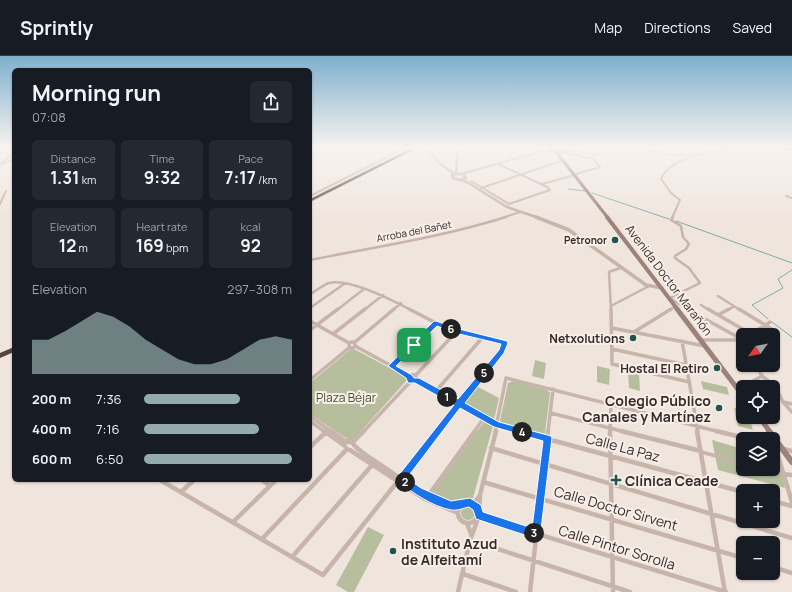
<!DOCTYPE html>
<html lang="en">
<head>
<meta charset="utf-8">
<style>
	:root { --surface:#171b24; --page:#242831; --text:#f1f3f6; --muted:#9ea1a6; --line:#363941; --accent:#94abab }
	body { margin:0; font-family:Manrope,sans-serif; background:var(--page); color:var(--text); height:100vh; display:flex; flex-direction:column; font-size:15px; white-space:nowrap }
	* { box-sizing:border-box; margin:0 }
	p { font-size:13px; color:var(--muted) }
	.icon { flex:none; width:22px; height:22px; fill:none; stroke:currentColor; stroke-width:2; stroke-linecap:round; stroke-linejoin:round }
	.map { position:relative; flex:1; overflow:hidden }
	.sheet { position:absolute; left:12px; top:12px; width:300px; height:414px; display:flex; flex-direction:column; background:var(--surface); border-radius:6px; box-shadow:0 1px 3px #0004 }
	.sheet>* { flex:none }
	.needle { width:26px; rotate:237deg }
	.controls { position:absolute; left:736px; top:272px; display:grid; gap:8px }
	.controls a { display:grid; place-items:center; width:44px; height:44px; border-radius:6px; background:var(--surface); box-shadow:0 1px 3px #0004; font-size:20px }
	.pin { position:absolute; display:grid; place-items:center; width:34px; height:34px; color:#fff; margin:-17px; border-radius:8px; box-shadow:0 2px 6px #0006 }
	.km { position:absolute; width:20px; height:20px; margin:-10px; border-radius:50%; background:#222; color:#fff; font-size:11px; line-height:20px; text-align:center }
	.round { display:grid; place-items:center; flex:none; width:42px; height:42px; border-radius:6px; background:var(--page) }
	.headline { display:flex; align-items:center; justify-content:space-between; height:68px; padding:0 20px }
	h1 { font-size:22px; font-weight:700; line-height:30px }
	.stats { display:grid; grid-template-columns:repeat(3,1fr); gap:6px; height:68px; padding:4px 20px }
	.stats div { display:grid; align-content:center; border-radius:6px; background:var(--page); text-align:center }
	.stats b { font-size:17px; font-weight:700 }
	.stats small { font-size:11px; font-weight:400 }
	.stats p { font-size:11px }
	.chart { height:112px; padding:8px 20px }
	.chart p { display:flex; justify-content:space-between }
	.chart svg { width:100%; height:72px; margin-top:4px; fill:var(--accent); opacity:.7 }
	ul { padding:0 20px; list-style:none; font-size:13px }
	li { display:grid; grid-template-columns:64px 48px 1fr; align-items:center; height:30px }
	li i { height:10px; border-radius:5px; background:var(--accent) }
	header { display:flex; align-items:center; gap:24px; box-sizing:border-box; height:56px; padding:0 20px; background:var(--surface); border-bottom:1px solid var(--line) }
	header strong { font-size:19px }
	nav { display:flex; gap:22px; margin-inline-start:auto; font-size:14px }
	.map>svg:first-child { display:block }
</style>
</head>
<body>
<header>
<strong>Sprintly</strong>
<nav><a>Map</a><a>Directions</a><a>Saved</a></nav>
</header>
<div class="map">
<svg width="792" height="536" viewBox="0 0 792 536">
	<rect width="100%" height="100%" fill="#f0e5dd"/>
	<!-- green -->
	<path fill="#b7be9e" d="M352,292l53,28 3,3 -54,60 -4,2 -40,-27v-31z
		M535,304l11,3 -2,16 -12,-3z
		M597,310l13,3 -1,16 -12,-3z
		M628,316l11,2 1,17 -11,-3z
		M513,325l34,9 3,3 -5,40 -4,2 -39,-11 -2,-3 8,-38z
		M701,325l26,6 2,8 -26,-6z
		M476,330l23,12 -5,22 -32,-17z
		M734,352l9,2v7h6l4,13 -15,-4z
		M484,366l9,4 -20,72 -12,2 -7,4 -20,-7 -2,-4z
		M712,384l31,9v20h30v-11l5,1 7,29 -67,-18z
		M461 457a7 7 0 1 1 14 0a7 7 0 1 1-14 0Z
		M368,471l16,8 -30,57h-6l-12,-7z"/>
	<g fill="none" stroke-linecap="round" stroke-linejoin="round">
		<!-- stream -->
		<path stroke="#7faba7" stroke-width="1" d="M633,91l39,8 25,-1
			M565,93l30,6 11,-8
			M713,96l31,-5
			M568,133l18,2
			M592,137l77,26
			M676,165l116,42
			M768,263l-16,-14 31,-17 -5,-9 14,-9
			M772,266l20,15"/>
		<!-- pedestrian -->
		<path stroke="#c7b4aa" stroke-width="3.5" d="M701,396l42,11
			M766,413l17,5"/>
		<!-- minor-far3 -->
		<path stroke="#c7b4aa" stroke-width="2" d="M428,91c6,13 15,21 28,27
			M780,91l12,3
			M790,91l2,1
			M564,96l29,7 7,8 -24,7
			M0,97l3,-6
			M2,108l12,-5
			M461,118l89,-25
			M471,125l38,23 41,-14 -3,-3 -49,-23
			M542,128l33,-9
			M481,132l83,-28
			M312,139l95,-48
			M786,140l6,2
			M0,148l6,-13
			M502,162l18,-6
			M672,162l8,-18 -9,-7 -10,-14c8,-22 54,-28 74,-32"/>
		<!-- minor-far2 -->
		<path stroke="#c7b4aa" stroke-width="2.5" d="M310,204c66,-13 132,-23 196,-43
			M310,238c6,-3 13,-9 19,-11 20,-5 65,18 82,27
			M718,240l22,14
			M670,242l30,-15 -11,-15 -14,-10v-2l11,-7 3,-5 -6,-7 -2,-11 -10,-6 2,-3
			M670,242l18,12
			M701,249l8,5
			M611,250l38,-20
			M310,252l34,-24
			M337,254l27,-21
			M364,254l19,-15
			M393,254l8,-7
			M611,254l-2,-38 11,-4
			M670,254l6,-4
			M728,254l5,-3"/>
		<!-- minor-far1 -->
		<path stroke="#c7b4aa" stroke-width="3.5" d="M409,253l27,14 21,8 47,12 -2,8 -64,81
			M611,253l1,55 77,18
			M687,253l56,31
			M708,253l43,25
			M739,253l39,24
			M718,259l11,-6
			M310,265l39,22
			M612,272l93,18
			M310,274l28,-21
			M634,276l37,-23
			M333,278l32,-25
			M749,279l21,-13
			M701,284h42
			M682,285l16,91
			M349 289a3 3 0 1 1 6 0a3 3 0 1 1-6 0Z
			M355,286l39,-33
			M355,290l55,30
			M612,293l74,16
			M760,309l-1,5 3,6 13,10 8,16 9,10
			M391,310l45,-43
			M409.5 322a3.5 3.5 0 1 1 7 0a3.5 3.5 0 1 1-7 0Z
			M415,320l42,-45
			M310,324l40,-33
			M416,324l81,45 25,7
			M738,333l24,-13
			M436,335l46,-53
			M783,346l9,2
			M551,357l74,19
			M310,360l22,16
			M310,365l15,11
			M363,376l48,-51
			M474,376l10,-14
			M495,376l11,-54 214,54
			M548,376l5,-43
			M610,376l1,-29"/>
		<!-- minor -->
		<path stroke="#c7b4aa" stroke-width="4.5" d="M324,375l21,15
			M331,375l14,10 4,1
			M518,375l225,61
			M610,375l3,161
			M621,375l80,20
			M697,375l28,161
			M716,375l33,8
			M352,387l12,-12
			M354,389c8,9 20,15 30,22 24,17 46,35 76,39
			M775,390l17,56
			M310,391l16,-15
			M491,392l301,90
			M784,393l8,2
			M350,394l75,49 33,14
			M783,418l9,1
			M401,423l38,-48
			M160,424l163,95 75,-94
			M262,424l8,6
			M483,426l260,76
			M181,436l13,-12
			M428,440l47,-65
			M773,445l19,5
			M458 457a10 10 0 1 1 20 0a10 10 0 1 1-20 0Z
			M471,447l5,-2 4,-6
			M479,456l1,-17 16,-64
			M479,460l247,76
			M233,466l43,-42
			M467,467l4,11
			M262,483l85,-90
			M470,484l160,52
			M292,501l81,-93
			M773,511l19,6
			M463,518l53,18
			M458,536l12,-52 8,-21
			M530,536l18,-161"/>
		<!-- tertiary-far1 -->
		<path stroke="#c7b4aa" stroke-width="2.5" d="M0,109l14,-13
			M456,118h7l3,4 -6,2 -7,-2 -1,-3z
			M456,118l2,-27
			M460,124l7,2 40,25 32,11"/>
		<!-- tertiary -->
		<path stroke="#c7b4aa" stroke-width="3.5" d="M536,161l33,13 77,55 16,3"/>
		<!-- secondary-far3 -->
		<path stroke="#9b837c" stroke-width="3" d="M554,91l-4,1v2l9,3 6,-2 -8,-4
			M557,97l51,65"/>
		<!-- secondary-far2 -->
		<path stroke="#9b837c" stroke-width="4" d="M607,161l71,93"/>
		<!-- secondary-far1 -->
		<path stroke="#9b837c" stroke-width="5" d="M677,253l66,87
			M759,361l11,15"/>
		<!-- secondary -->
		<path stroke="#9b837c" stroke-width="6" d="M769,375l23,31"/>
		<!-- primary -->
		<path fill="#76615b" fill-rule="evenodd" d="M784,91l8,1v2l-8,-2z"/>
		<!-- motorway -->
		<path fill="#554541" fill-rule="evenodd" d="M414,91h5l-109,55v-3z
			M14,291v5l-14,6v-5z"/>
	</g>
	<!-- sky -->
	<linearGradient id="sky" x2="0" y2="1"><stop stop-color="#7eb0ce"/><stop offset="0.55" stop-color="#f8f3f0"/><stop offset="1" stop-color="#f8f3f0" stop-opacity="0"/></linearGradient>
	<rect width="792" height="166" fill="url(#sky)"/>
	<!-- route -->
	<path fill="#1a73e8" stroke="#fff" fill-rule="evenodd" d="M434,265h2l23,8 48,12 1,2 -4,10 -39,50 34,19 52,14 1,2 -12,100 -3,1 -61,-20 -3,-9 -4,-3c-6,1 -11,4 -18,3 -20,-4 -37,-17 -53,-28l-1,-3 1,-3 56,-71 -39,-22h-7l-2,-5 -18,-12zM437,270l18,7 46,11 -2,6 -41,49 -39,-21h-5l-2,-3 -16,-9zM460,352l34,19 49,14 -11,87 -49,-16 -2,-7 -11,-7 -19,3 -30,-13 -14,-10z"/>
	<!-- markers -->
	<g fill="#225350" stroke="#f8efe9" stroke-width="1.5">
		<circle cx="615" cy="184" r="4"/>
		<circle cx="633" cy="282" r="4"/>
		<circle cx="717" cy="312" r="4"/>
		<circle cx="719" cy="352" r="4"/>
		<path d="M614 418h4v4h4v4h-4v4h-4v-4h-4v-4h4z"/>
		<circle cx="393" cy="495" r="4"/>
	</g>
	<g text-anchor="middle" dominant-baseline="central" stroke-width="4" stroke-linejoin="round" paint-order="stroke">
		<!-- far-street labels -->
		<g font-size="10" fill="#352b29" stroke="#f8efe9">
			<text transform="translate(414 175) rotate(-11)">Arroba del Bañet</text>
		</g>
		<!-- far-poi labels -->
		<g font-size="10" font-weight="bold" fill="#352b29" stroke="#f8efe9" text-anchor="end">
			<text x="607" y="184">Petronor</text>
		</g>
		<!-- street labels -->
		<g font-size="12" fill="#352b29" stroke="#f8efe9">
			<text transform="translate(669 224) rotate(53)">Avenida Doctor Marañón</text>
		</g>
		<!-- poi labels -->
		<g font-size="12" font-weight="bold" fill="#352b29" stroke="#f8efe9" text-anchor="end">
			<text x="625" y="282">Netxolutions</text>
			<text x="709" y="312">Hostal El Retiro</text>
		</g>
		<!-- park labels -->
		<g font-size="12" fill="#49512f" stroke="#f8efe9">
			<text x="346" y="341">Plaza Béjar</text>
		</g>
		<!-- near-poi labels -->
		<g font-size="14" font-weight="bold" fill="#352b29" stroke="#f8efe9" text-anchor="start">
			<text x="711" y="344" text-anchor="end">Colegio Público<tspan x="711" dy="16">Canales y Martínez</tspan></text>
			<text x="625" y="424">Clínica Ceade</text>
			<text x="401" y="487">Instituto Azud<tspan x="401" dy="16">de Alfeitamí</tspan></text>
		</g>
		<!-- near-street labels -->
		<g font-size="14" fill="#352b29" stroke="#f8efe9">
			<text transform="translate(623 391) rotate(15)">Calle La Paz</text>
			<text transform="translate(616 452) rotate(16)">Calle Doctor Sirvent</text>
			<text transform="translate(617 491) rotate(17)">Calle Pintor Sorolla</text>
		</g>
	</g>
</svg>
<div class="controls">
<a><svg class="needle" viewBox="-14 -14 28 28"><path d="M0-13l5 13h-10z" fill="#e53935"/><path d="M0 13l5-13h-10z" fill="#9ea1a6"/></svg></a>
<a><svg class="icon" aria-label="locate" viewBox="0 0 24 24"><circle cx="12" cy="12" r="6"/><path d="M12 2v4M12 18v4M2 12h4M18 12h4"/></svg></a>
<a><svg class="icon" aria-label="layers" viewBox="0 0 24 24"><path d="M12 4l9 5-9 5-9-5zM3 14l9 5 9-5"/></svg></a>
<a>+</a>
<a>−</a>
</div>
<div class="pin" style="left:414px;top:289px;background:#1e9e55"><svg class="icon" aria-label="arrive" viewBox="0 0 24 24"><path d="M6 21V4h12l-3 4 3 4H6"/></svg></div>
<b class="km" style="left:447px;top:341px">1</b>
<b class="km" style="left:405px;top:426px">2</b>
<b class="km" style="left:534px;top:477px">3</b>
<b class="km" style="left:522px;top:376px">4</b>
<b class="km" style="left:484px;top:317px">5</b>
<b class="km" style="left:451px;top:273px">6</b>
<section class="sheet">
<div class="headline"><div><h1>Morning run</h1><p>07:08</p></div><a class="round"><svg class="icon" aria-label="share" viewBox="0 0 24 24"><path d="M12 15V3M7 8l5-5 5 5M5 13v7h14v-7"/></svg></a></div>
<div class="stats">
<div><p>Distance</p><b>1.31<small> km</small></b></div>
<div><p>Time</p><b>9:32</b></div>
<div><p>Pace</p><b>7:17<small> /km</small></b></div>
</div>
<div class="stats">
<div><p>Elevation</p><b>12<small> m</small></b></div>
<div><p>Heart rate</p><b>169<small> bpm</small></b></div>
<div><p>kcal</p><b>92</b></div>
</div>
<div class="chart"><p><span>Elevation</span>297–308 m</p>
<svg viewBox="0 0 160 44" preserveAspectRatio="none"><path d="M0 44V23L10 23L20 18L30 12L40 6L50 9L60 15L70 23L80 29L90 35L100 38L110 38L120 35L130 29L140 23L150 21L160 23V44z"/></svg>
</div>
<ul>
<li><b>200 m</b>7:36<i style="width:65%"></i></li>
<li><b>400 m</b>7:16<i style="width:78%"></i></li>
<li><b>600 m</b>6:50<i style="width:100%"></i></li>
</ul>
</section>
</div>
</body>
</html>
